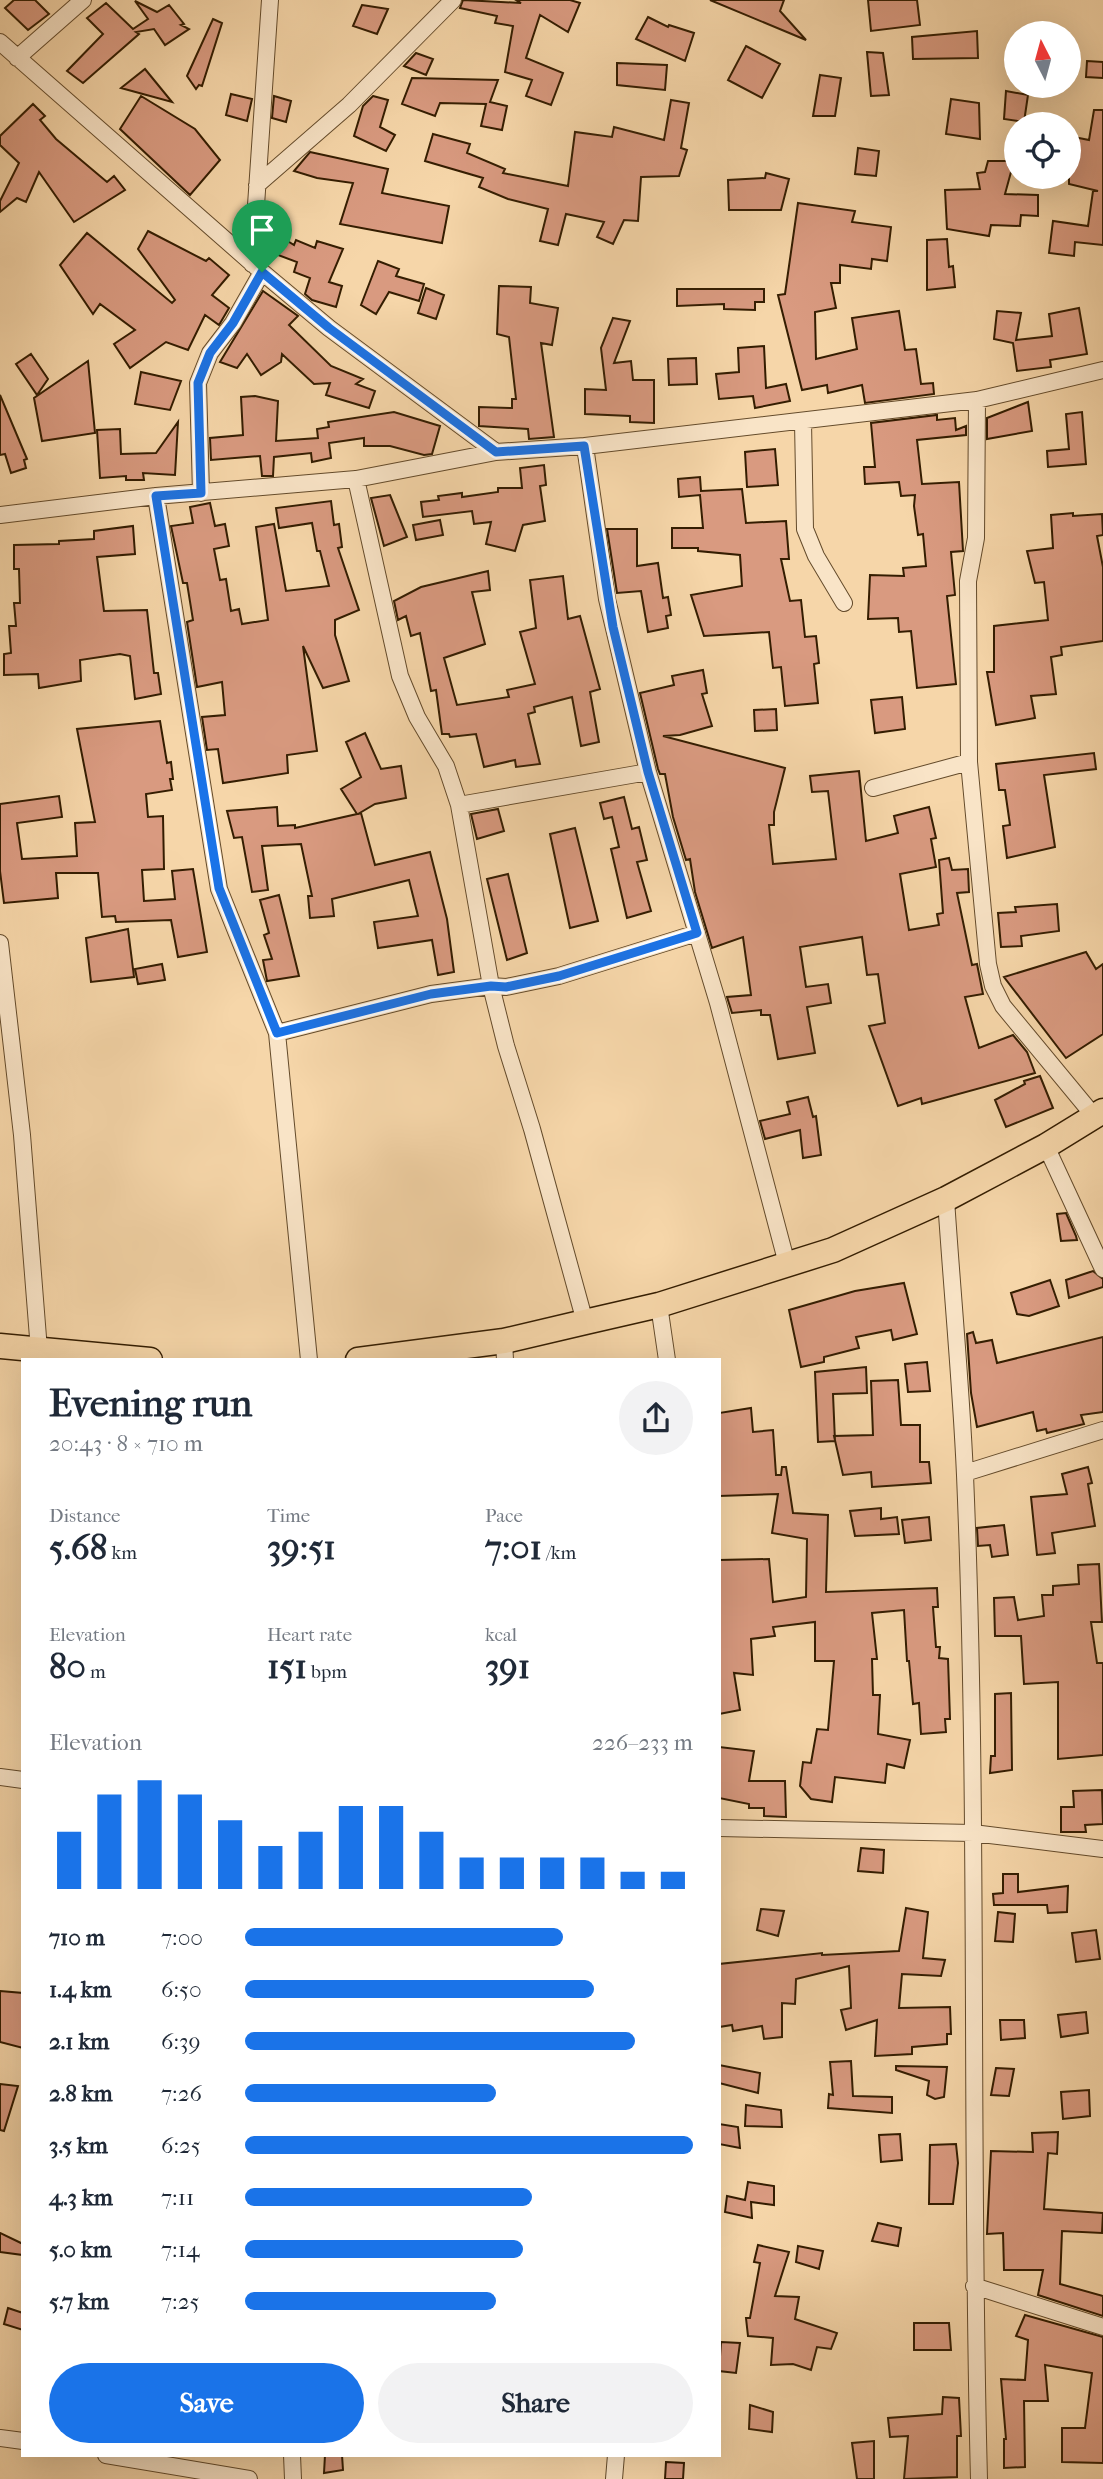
<!DOCTYPE html>
<html lang="en">
<head>
<meta charset="utf-8">
<style>
	:root { --surface:#fff; --page:#f2f2f3; --text:#1f2937; --muted:#747a83; --accent:#1a73e8 }
	body { margin:0; font-family:"IM FELL French Canon",serif; background:var(--page); color:var(--text); height:100vh; display:flex; flex-direction:column; font-size:26px; white-space:nowrap }
	* { box-sizing:border-box; margin:0 }
	p { font-size:23px; color:var(--muted) }
	.icon { flex:none; width:38px; height:38px; fill:none; stroke:currentColor; stroke-width:2; stroke-linecap:round; stroke-linejoin:round }
	.map { position:relative; flex:1; overflow:hidden }
	.drawer { position:absolute; left:21px; top:1358px; width:700px; height:1099px; display:flex; flex-direction:column; background:var(--surface); border-radius:0px; box-shadow:0 7px 28px #0002 }
	.drawer>* { flex:none }
	.needle { width:46px; rotate:354deg }
	.controls { position:absolute; left:1004px; top:21px; display:grid; gap:14px }
	.controls a { display:grid; place-items:center; width:77px; height:77px; border-radius:50%; background:var(--surface); box-shadow:0 7px 28px #0002; font-size:35px }
	.pin { position:absolute; display:grid; place-items:center; width:60px; height:60px; color:#fff; margin:-72px -30px; border-radius:50% 50% 50% 0; rotate:-45deg; box-shadow:0 0 7px #0007 }
	.pin .icon { rotate:45deg }
	.round { display:grid; place-items:center; flex:none; width:74px; height:74px; border-radius:37px; background:var(--page) }
	.overview { display:flex; align-items:center; justify-content:space-between; height:119px; padding:0 28px }
	h1 { font-size:38px; font-weight:700; line-height:52px }
	.metrics { display:grid; grid-template-columns:repeat(3,1fr); gap:10px; height:119px; padding:7px 28px }
	.metrics div { display:grid; align-content:center }
	.metrics b { font-size:35px; font-weight:700 }
	.metrics small { font-size:19px; font-weight:400 }
	.metrics p { font-size:19px }
	.chart { height:196px; padding:14px 28px }
	.chart p { display:flex; justify-content:space-between }
	.chart svg { width:100%; height:126px; margin-top:7px; stroke:var(--accent); stroke-width:6 }
	.button { display:flex; gap:14px; margin-top:auto; padding:14px 28px }
	.button a { flex:1; height:80px; border-radius:42px; background:var(--accent); color:#fff; font-size:28px; font-weight:700; line-height:80px; text-align:center }
	.button a+a { background:var(--page); color:var(--text) }
	ul { padding:0 28px; list-style:none; font-size:23px }
	li { display:grid; grid-template-columns:112px 84px 1fr; align-items:center; height:52px }
	li i { height:18px; border-radius:9px; background:var(--accent) }
	.map>svg:first-child { display:block }
</style>
</head>
<body>
<div class="map">
<svg width="1103" height="2479" viewBox="0 0 1103 2479">
	<rect width="100%" height="100%" fill="#f6d6a9"/>
	<filter id="stains"><feTurbulence type="fractalNoise" baseFrequency=".00286" numOctaves="4"/><feColorMatrix values="0 0 0 0 .2 0 0 0 0 .09 0 0 0 0 .02 0 0 0 .5 -.17"/></filter>
	<radialGradient id="worn" r=".72"><stop offset=".6" stop-color="#630" stop-opacity="0"/><stop offset="1" stop-color="#630" stop-opacity=".3"/></radialGradient>
	<!-- building -->
	<path fill="#d99a80" stroke="#341d01" stroke-width="2" d="M14,0h21l14,14 -21,16 -23,-22z
		M463,0l58,3 -5,-3h54l10,3 -12,29 -28,-17 -14,43 37,15 -12,32 -25,-9 6,-16 -27,-8 8,-46 -18,-3 2,-7 -37,-8z
		M710,0h74l-4,11 26,29z
		M868,0h49l3,25 -49,6z
		M135,1l22,11 12,-7 15,19 -3,1 8,4 -24,16 -11,-16 -18,3 3,2 -56,49 -16,-12 36,-37 -16,-16 19,-15 27,26 15,-10z
		M362,5l26,4 -11,25 -24,-8z
		M648,17l20,10 1,-2 25,8 -9,28 -49,-22z
		M213,19l9,4 -20,63 -3,-1 -3,4 -9,-13z
		M977,31l1,27 -65,1 -1,-22z
		M746,46l34,18 -18,34 -34,-18z
		M867,52l16,1 6,42 -18,1z
		M416,53l17,6 -7,16 -22,-9z
		M1087,61l16,1v16l-17,-1z
		M617,63l50,2 -2,25 -48,-5z
		M145,69l27,33 -51,-14z
		M820,75l21,3 -6,38h-22z
		M412,78l86,2 -8,22 17,4 -5,24 -21,-4 5,-22 -46,-1 -5,13 -33,-12z
		M1006,91l22,4 -4,27 -20,-3z
		M231,94l21,5 -5,22 -21,-6z
		M141,96l54,33 25,31 -30,35 -70,-66z
		M274,96l17,5 -5,21 -14,-4z
		M373,96l15,4 -8,27 15,8 -9,16 -32,-15 9,-30z
		M951,99l28,4 1,36 -34,-5z
		M671,100l18,3 -8,45 6,2 -8,26 -38,1 -3,44 -14,-1 -11,24 -16,-7 7,-15 -38,-8 -8,31 -18,-4 8,-32 -40,-10 -29,-12 4,-9 -58,-17 8,-27 37,10 -3,9 38,16 -2,4 65,13 7,-54 37,5 2,-10 50,13z
		M33,104l12,12 -5,4 16,19 51,43 7,-6 11,14 -51,32 -35,-50 -13,30 -9,-4 -17,14v-11l19,-38 -19,-18v-9z
		M1094,110h9v135l-28,-3 -1,14 -25,-3 4,-32 35,5 5,-35h5l-29,-7v-48l20,4z
		M858,148l21,3 -3,25 -21,-2z
		M310,152l78,17 -6,24 67,13 -7,37 -102,-19 13,-41 -36,-5 -23,-7z
		M988,161h26l-9,33 33,1v21l-17,-1 -1,11 -29,-1 -2,11 -42,-7 -2,-39 35,-1 -3,-16 8,-1z
		M766,173l23,6 -8,31h-52l-1,-30 37,-2z
		M798,203l57,8 -3,11 39,5 -4,34 -15,-2 -1,10 -31,-4v18h-9l5,25 -21,4 1,47 41,-10 -5,-31 47,-7 6,39 11,-1 5,35 12,-1 1,11 -69,9 -3,-18 -34,8 -1,-8 -25,5 -24,-95 7,-1z
		M148,231l58,30 3,-3 20,17 -17,20 17,13 -10,17 -14,-10 -17,35 -22,-8 -36,26 -16,-24 21,-14 -35,-26 -7,10 -33,-49 27,-32 85,70 3,-3 -37,-51z
		M947,239l2,28 4,-1 2,21 -28,3v-50z
		M286,240l8,5 2,-5 19,8 2,-7 26,8 -14,33 13,4 -6,21 -24,-7 -7,-6 5,-16 -16,-6 3,-10 -19,-7z
		M378,261l21,8 -3,7 28,8 -5,17 -30,-9 -13,22 -15,-9z
		M499,286l32,1 -1,16 28,5 -6,37 -11,-2 13,94 -25,2 -1,-10 -49,-3v-19l33,1v-9h4l-7,-62 -12,-3z
		M426,288l18,7 -8,24 -18,-6z
		M677,289h87v13h-9v8l-31,-1v-5l-47,2z
		M263,291l35,25 -9,9 42,41 32,13 -7,5 19,7 -6,17 -43,-13 4,-12 -16,1 -32,-30 -1,8 -20,13 -14,-21 -10,14 -17,-6z
		M1079,308l8,46 -37,6 1,7 -34,4 -4,-28 -19,-4 3,-28 24,2 -5,27 36,-4 -3,-22z
		M613,318l17,3 -16,42 17,-2 2,19h21v43l-24,-1v-6l-45,-2v-25l21,1 -5,-42z
		M764,346l2,42 20,-4 4,17 -35,7 -2,-12 -34,3 -3,-25 23,-2 -1,-24z
		M31,354l17,25 -11,16 -21,-31z
		M696,358l1,26 -28,1 -1,-26z
		M88,361l7,72 -53,8 -8,-43z
		M141,372l40,9 -11,29 -35,-6z
		M0,395l27,64 -3,1 2,8 -15,5 -6,-19 -5,1z
		M255,396l23,5 -2,40 42,-3 -1,-9 12,-2 -1,-5 66,-10 46,14 -8,28 -8,1 -34,-9h-26v-8l-35,5 2,15 -19,4 -1,-9 -37,4 -1,19h-11l-2,-20 -49,4 -1,-22 33,-3 -2,-38z
		M1028,402l4,29 -45,8v-21z
		M1082,412l4,52 -38,3 -1,-16 22,-2 -3,-35z
		M937,415v5l18,-2 1,12 10,-4v9l-49,5 5,44 37,-2 4,69 -12,1 4,43 -8,1 9,88 -39,4 -6,-57 -12,1 -1,-14 -30,1 2,-44 34,1 -1,-8 23,-2 -3,-32 -5,1 -4,-29 1,-11 -14,1 -2,-14 -34,2 -1,-17h11l-4,-44z
		M178,422l-3,53 -32,-2 1,7h-18v-4l-26,2 -3,-48 23,-1 1,25 35,-1z
		M775,449l3,36 -31,2 -2,-35z
		M544,465l2,20 -6,1 5,35 -22,4 -8,26 -29,-7 5,-22 -17,2 -2,-13 -49,6 -2,-15 18,-2 -1,-4 24,-3v4l36,-5v-4h24l-2,-20z
		M700,477l1,14 41,-2 4,34 40,-2 3,38h-8l9,42 11,-1 4,37 11,-1 3,27 -5,1 4,39 -33,3 -4,-39 -8,1 -4,-36 -65,4 -13,-41 51,-9 -2,-31 -42,-4v-3h-26v-20h31l-3,-33 -21,2 -1,-18z
		M390,495l17,42 -23,9 -13,-48z
		M331,501l3,24 5,-1 3,23 -4,1 21,62 -24,10v15l14,46 -26,7 -20,-42 14,105 -30,4 1,18 -65,10 -5,-34 -11,1 -5,-33 23,-2 -3,-33 -25,5 -10,-65 6,-2 -6,-37h-4l-12,-57 22,-3 -3,-16 20,-4 5,23 10,-2 4,22 -15,3 6,31 6,-1 5,32 8,-2 3,15 26,-4 -12,-93 18,-3 12,67 43,-5 -9,-35h-3l-5,-28 -33,5 -3,-20z
		M1073,513v3l29,-2 1,21 -6,1 6,31v74l-42,6 1,8 -11,2 5,37 -25,2 4,22 -39,7 -9,-53h7v-46l54,-6 -4,-38 -9,1 -8,-32 26,-3 -2,-33z
		M440,520l3,15 -27,5 -3,-15z
		M133,526l2,28 -38,3 7,54 43,-1 7,63h4l3,21 -26,5 -5,-43 -10,-2 -40,6 1,21 -42,7 -1,-14 -34,1v-21l7,-1 -2,-27h7l-2,-23h6l-1,-34h-5v-24l45,-1v-3l35,-2v-8z
		M607,529h30v37l21,-3 5,35 5,-1 3,18 -5,1 2,12 -20,4 -7,-41 -24,2z
		M488,571l2,19 -18,2 13,52 -41,14 13,47 52,-8 -2,-7 28,-6 -15,-52 16,-4 -6,-48 33,-4 5,43 12,-3 20,73 -10,3 9,50 -18,4 -9,-49 -38,10 1,5 -7,2 12,50 -24,3 -1,-7 -31,7 -8,-33 -26,3 -1,-3h-7l-6,-44 -5,1 -11,-58 -9,3 -5,-20 -8,4 -4,-19 27,-14z
		M703,670l4,23 -5,1 10,32 -32,9 -17,1 122,32 -11,44v13h-5l4,39 63,-5 -8,-68 -16,1 -2,-16 49,-5 7,70 32,-8 -4,-17 35,-9 7,31 -5,1 5,28 -36,7 9,56 30,-5 -2,-11 6,-1 -4,-53 10,-2 3,12 16,-1 1,23 -12,1 15,72 5,-1 6,30 -18,3 14,51 34,-13 14,17 8,21 -113,31 -1,-6 -23,8 -29,-80 16,-3 -7,-49 -11,1 -5,-38 -62,10 6,40 22,-3 3,19 -24,4 8,46 -37,6 -8,-44h-9v-5l-29,3 -5,-16 24,-2 -8,-58 -31,11 -17,-56 -5,-33 -4,1 -13,-43 -8,-43h-5l-2,-5 -18,-76 34,-8 -2,-9z
		M902,697l3,32 -30,4 -4,-33z
		M776,709l1,21 -22,1 -1,-21z
		M160,721l7,42 4,-1 2,17h-3l2,11 -26,4 2,23 15,-1 1,53 -22,1 2,31 31,-2 -3,-28 21,-2 14,83 -29,5 -7,-37 -55,2 -1,-6 -13,1 -4,-44h-42l2,25 -54,5 -4,-32v-67l59,-8 3,21 -45,6 5,36 55,-3 -2,-33 20,-1 -18,-93z
		M365,733l16,36 20,-3 5,32 -31,6 -17,10 3,-1 14,52 55,-13 17,67 7,53 -16,3 -6,-35 -54,8 -4,-26 44,-6 -9,-36 -77,19 2,17 -24,2 -2,-22h4l-11,-52 -39,2 6,44 -16,2 -10,-55 -8,1 -7,-27 50,-4 1,19 17,-1v3l62,-14 -16,-25 20,-12 -15,-35z
		M1094,753l2,16 -52,6 11,72 -48,11 -4,-32 7,-1 -5,-35h-6l-3,-26z
		M624,797l8,32 7,-2 8,33 -10,2 14,49 -24,7 -16,-69 8,-2 -7,-30 -8,2 -4,-16z
		M498,809l6,22 -27,8 -6,-25z
		M575,828l23,93 -28,7 -20,-94z
		M508,874l19,79 -20,7 -20,-81z
		M279,895l20,81 -32,5 -4,-21 9,-1 -8,-24 5,-2 -9,-33z
		M1057,904l2,27 -38,5 1,10 -21,1 -3,-34 18,-1 -1,-5z
		M128,929l6,48 -43,5 -5,-44z
		M1086,952l10,17 7,-5v70l-37,24 -62,-81z
		M162,964l3,16 -27,4 -3,-15z
		M1040,1076l13,32 -47,19 -11,-27 30,-16 -1,-3z
		M808,1097l5,20 3,-1 5,39 -18,3 -3,-28 -35,9 -5,-18 30,-7 -3,-12z
		M1066,1213l10,23 1,4 -16,1 -4,-27z
		M1093,1271l10,8v8l-34,11 -3,-18z
		M1050,1280l9,26 -30,10 -12,-2 -6,-21z
		M904,1283l13,51 -24,6 -2,-10 -35,7 3,11 -35,9v5l-23,5 -12,-57 66,-19z
		M973,1332l3,11 16,-3 5,23 106,-26v75l-22,3 3,9 -37,9 -1,-4 -9,2 -4,-19 -56,15 -6,-34 -4,-59z
		M927,1362l3,29 -22,1 -3,-28z
		M866,1367l1,26 -34,1 2,47 -17,1 -3,-70z
		M898,1380l3,45h19v37h9l2,21 -59,4 -1,-15 -28,3 -9,-39 39,-1 -2,-54z
		M751,1408l2,24 20,-2 3,45h5l1,-8h4l7,46 35,2 -2,77 111,-4 1,19h-5l3,40h4l-1,11 9,1 2,60h-5l1,13 -25,2 -2,-31 -6,1 -4,-43h-2l-3,-51 -32,3 5,46h-5l1,36h7l-2,39 32,6 -6,28 -17,-4 -2,19 -50,-6 -3,25 -21,-3 -11,-13 3,-24 8,1 6,-34 11,1 6,-69h-19v-39l-42,5 2,9 -24,3 2,36 -19,-2 6,37 -21,4v-154l50,-1 4,43 33,-5 1,-58 -35,-6 6,-39 -59,2v-83z
		M1088,1467l4,16 -4,1 7,42 -43,7 3,20 -18,2 -6,-58 36,-3 -5,-20z
		M881,1508v11l16,-2 2,17 -44,2 -5,-25z
		M929,1517l2,23 -26,3 -3,-23z
		M1004,1525l4,30 -16,2 -2,-12 -12,1 -1,-18z
		M1099,1564l3,58h-11l6,41h6v92l-45,4v-77l-34,2 -3,-48h-26l-1,-38 20,-1 4,23 26,-4 -2,-21h11v-9l26,-2 -1,-19z
		M1011,1693l1,77 -22,3 1,-17h4v-62z
		M719,1747l35,4 -5,30h36l1,36 -22,-1v-8h-15v-4l-30,-6z
		M1102,1790l1,34 -18,1 1,7h-25v-25h13l-1,-16z
		M861,1848l23,2 -1,23 -25,-2z
		M1003,1874h15v18l50,-6 -1,26 -19,1 -1,-8h-53l-1,-11 10,-1z
		M906,1908l22,4 -5,46 22,2 -4,16 -39,-2 -3,34 51,-1 1,27h-4v10l-35,3v7l-37,2 2,-36 -31,10 -5,-20 10,-2 -2,-42 -53,13 -1,25 -13,-1v34l-18,2 -2,-13 -29,5 -1,-6 -13,2v-63l103,-11v2l77,-4z
		M761,1909l23,2 -6,25 -21,-6z
		M998,1912l17,2 -2,28 -18,-1z
		M1096,1930l4,29 -24,3 -4,-29z
		M0,1991l23,2v55l-23,-6z
		M1086,2012l2,21 -27,4 -3,-22z
		M1000,2020h24l1,18 -24,2z
		M851,2061l2,35 39,1v16l-64,-5 1,-14 4,1 -3,-33z
		M719,2065l41,8 -2,20 -39,-10z
		M896,2066l51,1 -3,30 -9,2 -8,-4 2,-14 -33,-11z
		M996,2068l18,1 -5,27 -18,-1z
		M0,2084l18,2 -14,45 -4,-1z
		M1089,2090l1,26 -27,3 -2,-27z
		M746,2105l35,5 1,17 -37,-1z
		M719,2124l19,3 2,21 -21,-4z
		M1058,2132l-1,22 -9,-1 -4,56 59,4 -1,20 -40,-2 -2,53 43,12v20l-65,-21 5,-25h-39l-1,-37 -16,1 4,-83 42,1 -1,-19z
		M900,2134l2,26 -21,2 -2,-27z
		M956,2144l2,19 -5,41h-24l1,-59z
		M748,2182l26,4v19l-23,-3 1,16 -27,-6 2,-16 18,4z
		M878,2223l23,5 -3,18 -26,-5z
		M0,2233l23,11v11l-23,-3z
		M758,2245l31,7 -14,44 24,1 -4,22 42,14 -6,16 -14,-2 -6,23 -18,-6 -22,1 2,-27 -25,-2 -2,-18h4l10,-55 -6,-1z
		M798,2246l25,5 -4,18 -23,-7z
		M8,2308l15,5v17l-19,-6z
		M1025,2315l78,22v126l-41,-1v-34h23l7,-55 -47,-8 3,36h-24l1,66 -21,1v-29h2l-5,-60 24,1 3,-40 -12,-4z
		M914,2323h35l2,27h-37z
		M721,2342l19,1 -4,30 -17,-2z
		M943,2397l16,1 2,38h-4v41l-53,2 4,-43 -18,1 -2,-19 54,-4z
		M750,2405l23,7 -1,20 -23,-3z
		M874,2441v38h-17l-5,-36z
		M325,2455h17l1,15 -19,3z
		M666,2462l18,1 -1,16h-18z"/>
	<g fill="none" stroke-linecap="round" stroke-linejoin="round">
		<defs>
			<path id="minor" d="M0,42l262,230 67,56 167,124
				M17,58l66,-58
				M257,185l92,-80 104,-105
				M252,264l18,-264
				M977,400l-1,138 -8,43 1,181 19,202 5,22 10,20 91,110
				M803,422l2,107 11,27 28,47
				M585,446l22,153 41,173 70,231 69,261
				M356,479l44,197 17,41 29,49 13,39 32,181 15,60 26,83 53,193
				M201,493l-3,-110 12,-30 23,-30 29,-51
				M156,496l63,393 58,144 32,327
				M0,515l156,-19 200,-17 140,-27 89,-6 392,-46 126,-30
				M873,788l96,-26
				M459,805l189,-33
				M0,943l22,192 17,215
				M277,1033l154,-39 60,-8 15,1 53,-11 138,-43
				M1046,1146l57,123
				M946,1199c6,92 15,184 19,276 14,334 5,669 14,1004
				M659,1305l8,55
				M504,1341l1,19
				M965,1473l138,-43
				M0,1777l23,3
				M719,1828l254,5 130,16
				M974,2286l129,41
				M0,2438l23,3
				M106,2455l143,24
				M292,2455l1,24
				M614,2479l2,-24"/>
			<path id="primary" d="M0,1346l150,14
				M358,1360l146,-19 81,-19 74,-17 174,-55 113,-51 100,-53 57,-35"/>
		</defs>
		<!-- minor casing -->
		<use href="#minor" stroke="#644b2b" stroke-width="18"/>
		<!-- primary casing -->
		<use href="#primary" stroke="#341d01" stroke-width="27"/>
		<!-- minor -->
		<use href="#minor" stroke="#f9e4c7" stroke-width="16"/>
		<!-- primary -->
		<use href="#primary" stroke="#f6d6a9" stroke-width="24"/>
	</g>
	<g fill="none" stroke-linecap="round" stroke-linejoin="round">
		<defs>
			<path id="route" d="M262,272l67,56 167,124 88,-6 29,181 35,145 49,161 -138,43 -53,11 -15,-1 -60,8 -154,39 -58,-145 -63,-392 45,-3 -3,-110 12,-30 23,-30z"/>
		</defs>
		<!-- route casing -->
		<use href="#route" stroke="#fff" stroke-width="14"/>
		<!-- route -->
		<use href="#route" stroke="#1a73e8" stroke-width="9"/>
	</g>
	<rect width="100%" height="100%" filter="url(#stains)"/>
	<rect width="100%" height="100%" fill="url(#worn)"/>
</svg>
<div class="controls">
<a><svg class="needle" viewBox="-14 -14 28 28"><path d="M0-13l5 13h-10z" fill="#e53935"/><path d="M0 13l5-13h-10z" fill="#747a83"/></svg></a>
<a><svg class="icon" aria-label="locate" viewBox="0 0 24 24"><circle cx="12" cy="12" r="6"/><path d="M12 2v4M12 18v4M2 12h4M18 12h4"/></svg></a>
</div>
<div class="pin" style="left:262px;top:272px;background:#1e9e55"><svg class="icon" aria-label="arrive" viewBox="0 0 24 24"><path d="M6 21V4h12l-3 4 3 4H6"/></svg></div>
<section class="drawer">
<div class="overview"><div><h1>Evening run</h1><p>20:43 · 8 × 710 m</p></div><a class="round"><svg class="icon" aria-label="share" viewBox="0 0 24 24"><path d="M12 15V3M7 8l5-5 5 5M5 13v7h14v-7"/></svg></a></div>
<div class="metrics">
<div><p>Distance</p><b>5.68<small> km</small></b></div>
<div><p>Time</p><b>39:51</b></div>
<div><p>Pace</p><b>7:01<small> /km</small></b></div>
</div>
<div class="metrics">
<div><p>Elevation</p><b>80<small> m</small></b></div>
<div><p>Heart rate</p><b>151<small> bpm</small></b></div>
<div><p>kcal</p><b>391</b></div>
</div>
<div class="chart"><p><span>Elevation</span>226–233 m</p>
<svg viewBox="0 0 160 44" preserveAspectRatio="none"><path d="M5 44V24M15 44V11M25 44V6M35 44V11M45 44V20M55 44V29M65 44V24M75 44V15M85 44V15M95 44V24M105 44V33M115 44V33M125 44V33M135 44V33M145 44V38M155 44V38"/></svg>
</div>
<ul>
<li><b>710 m</b>7:00<i style="width:71%"></i></li>
<li><b>1.4 km</b>6:50<i style="width:78%"></i></li>
<li><b>2.1 km</b>6:39<i style="width:87%"></i></li>
<li><b>2.8 km</b>7:26<i style="width:56%"></i></li>
<li><b>3.5 km</b>6:25<i style="width:100%"></i></li>
<li><b>4.3 km</b>7:11<i style="width:64%"></i></li>
<li><b>5.0 km</b>7:14<i style="width:62%"></i></li>
<li><b>5.7 km</b>7:25<i style="width:56%"></i></li>
</ul>
<div class="button"><a>Save</a><a>Share</a></div>
</section>
</div>
</body>
</html>
